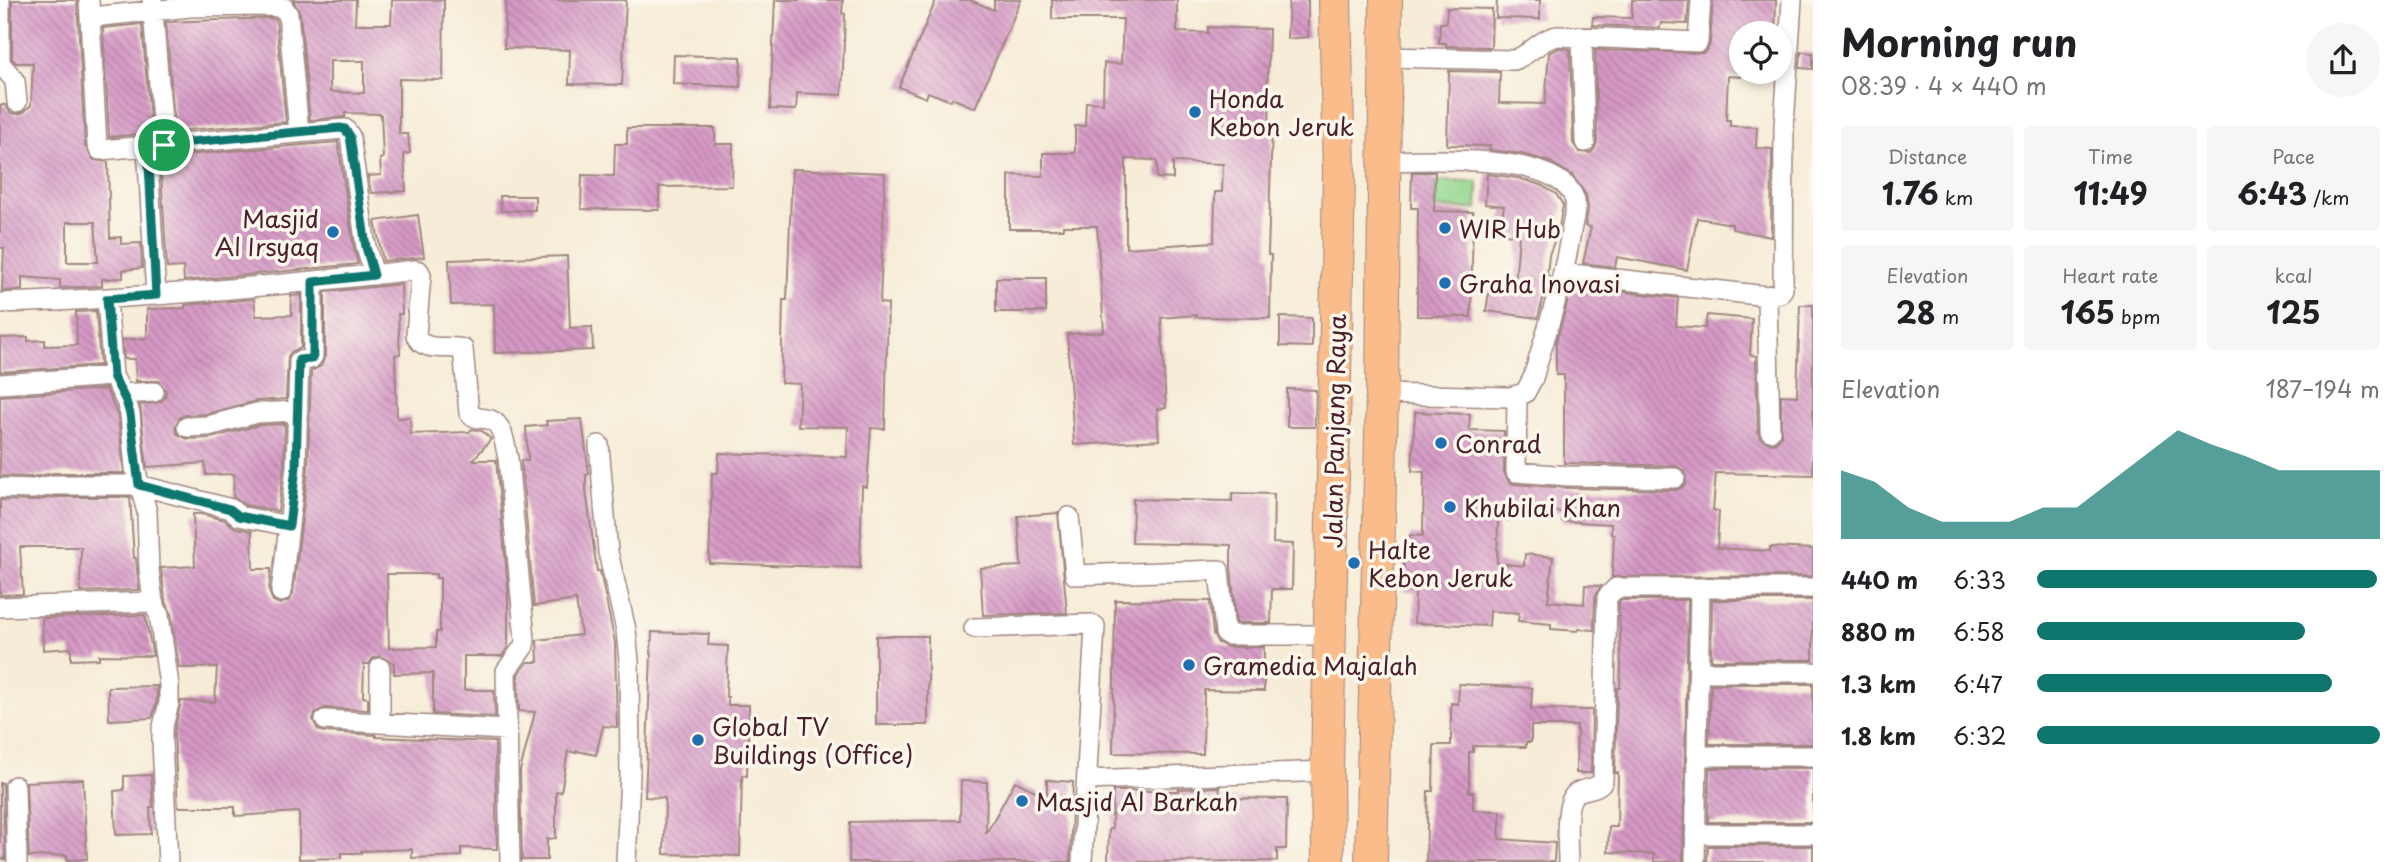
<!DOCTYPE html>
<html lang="en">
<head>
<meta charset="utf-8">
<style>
	:root { --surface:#fff; --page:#f6f6f6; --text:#202124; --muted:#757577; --accent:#0f766e }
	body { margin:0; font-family:"Playpen Sans",sans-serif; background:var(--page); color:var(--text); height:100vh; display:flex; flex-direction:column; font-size:26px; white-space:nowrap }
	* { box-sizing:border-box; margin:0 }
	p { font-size:23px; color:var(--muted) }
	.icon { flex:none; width:38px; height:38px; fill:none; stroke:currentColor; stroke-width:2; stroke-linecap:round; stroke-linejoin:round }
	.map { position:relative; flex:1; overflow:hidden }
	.panel { display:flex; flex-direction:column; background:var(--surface); width:595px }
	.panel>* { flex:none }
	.fabs { position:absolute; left:1729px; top:21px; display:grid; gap:14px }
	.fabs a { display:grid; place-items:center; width:63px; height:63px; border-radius:50%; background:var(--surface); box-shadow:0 4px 10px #0003; font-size:35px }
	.pin { position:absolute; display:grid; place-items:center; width:60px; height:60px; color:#fff; margin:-30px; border:4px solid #fff; border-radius:50%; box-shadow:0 2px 7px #0007 }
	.round { display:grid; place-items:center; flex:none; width:74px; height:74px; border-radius:37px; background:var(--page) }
	.summary { display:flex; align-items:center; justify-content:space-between; height:119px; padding:0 28px }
	h1 { font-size:38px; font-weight:700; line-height:52px }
	.stats { display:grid; grid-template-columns:repeat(3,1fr); gap:10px; height:119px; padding:7px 28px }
	.stats div { display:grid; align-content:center; border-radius:7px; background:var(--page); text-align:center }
	.stats b { font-size:30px; font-weight:700 }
	.stats small { font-size:19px; font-weight:400 }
	.stats p { font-size:19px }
	.chart { height:196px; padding:14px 28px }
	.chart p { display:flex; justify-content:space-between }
	.chart svg { width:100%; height:126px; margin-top:7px; fill:var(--accent); opacity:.7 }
	ul { padding:0 28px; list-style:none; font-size:23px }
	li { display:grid; grid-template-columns:112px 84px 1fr; align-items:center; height:52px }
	li i { height:18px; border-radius:9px; background:var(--accent) }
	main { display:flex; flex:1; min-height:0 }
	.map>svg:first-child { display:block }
</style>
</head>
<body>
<main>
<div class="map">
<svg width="1813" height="862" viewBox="0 0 1813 862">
	<defs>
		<pattern id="building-back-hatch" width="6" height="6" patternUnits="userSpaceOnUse" patternTransform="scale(1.75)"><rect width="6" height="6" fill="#d699c6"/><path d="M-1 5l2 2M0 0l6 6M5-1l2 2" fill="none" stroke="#b07ca1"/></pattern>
	</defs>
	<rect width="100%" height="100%" fill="#fbf7ec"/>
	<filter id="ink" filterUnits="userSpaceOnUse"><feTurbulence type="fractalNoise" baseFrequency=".0143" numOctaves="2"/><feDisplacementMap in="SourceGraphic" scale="14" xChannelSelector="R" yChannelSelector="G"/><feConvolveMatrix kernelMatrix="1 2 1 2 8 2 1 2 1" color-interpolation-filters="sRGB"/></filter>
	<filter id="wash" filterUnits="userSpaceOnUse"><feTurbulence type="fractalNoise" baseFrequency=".00686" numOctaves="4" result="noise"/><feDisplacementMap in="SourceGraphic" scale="28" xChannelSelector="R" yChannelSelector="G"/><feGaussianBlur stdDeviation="1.57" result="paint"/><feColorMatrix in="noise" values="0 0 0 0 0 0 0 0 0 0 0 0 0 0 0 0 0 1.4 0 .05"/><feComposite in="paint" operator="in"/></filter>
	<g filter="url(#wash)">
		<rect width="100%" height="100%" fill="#f6ecd7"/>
		<!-- green -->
		<path fill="#94d890" stroke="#6f7c5e" stroke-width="2" d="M1435,181l43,1 -1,27 -43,-1z"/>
		<g id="blocks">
			<!-- building -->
			<path fill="url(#building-back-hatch)" fill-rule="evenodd" d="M12,0h65l8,146 9,14 14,2 2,76 11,-1v7l20,-1 1,25 -19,2v8l-21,1v7l-42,2v-8l-38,-3v13l-20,1 2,-43h-4v-143h5l6,8 6,1 7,-2 7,-7 2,-42h-17l-4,-4zM67,222h28l3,40h-31z
				M293,0h63l-1,24h36l1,-24h52l-1,80 -44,-1v55h9l2,19 -6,1 2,37 -35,2 -3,-17 13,-1 -1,-16 3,-1 -2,-44 -36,-1v4l-35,3 -10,-107zM330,61h34v32l-34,-1z
				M506,0h120l-4,85 -53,-1 1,-34 -66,-2z
				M775,0h68l-1,13 3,1 -3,81 -45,-2 -1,17 -26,-1z
				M936,0h34l24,10v-10h27l-46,108 -23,-10 -1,3 -23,-9 -2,6 -27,-11z
				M1052,0h125v32l31,1v-6l61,2 -2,68h3l-1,29h3l-4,129h3l-1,63 -74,-1v-2l-35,3 5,90 -9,1 2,31 -85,5 -7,-111 37,-2 -7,-106h-34v3h-54v-54l34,1v-23h32v-27h10l1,-24 17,1 1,-40 17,1 2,-45h-71zM1126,159l31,1v18l16,1v-17l50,2 -1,28h-7l-1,50 -88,6z
				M1289,0h19v37l-21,2z
				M1497,0h43v19l-44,-1z
				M1632,0h57l-2,24 -26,-1 -1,5 -68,-3 1,-8 39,1z
				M1713,0h63l-1,33h-34v44l-13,-1 -2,44h4v6l27,1 -1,21 16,1 -1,88 -39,-8v-5l-35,-6 -10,52 -70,-13 -2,10 -32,-4 8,-36 -6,-1 3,-17 -2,-14 -14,-20 -22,-13 -28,-8 -33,-4 1,-4 -43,-1 2,-74 51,1 -1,31 46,1 4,-51 10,-5 11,1 3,94 6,9 12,1 4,-5 2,-6 -2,-92 108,3 5,-4 2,-6z
				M1447,8l45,1 -1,38 -45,-1v-3h-7l1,-20h6z
				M270,18l6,1 10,103 -111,9 -9,-109z
				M142,24l9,109 -42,4 -6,-109z
				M1801,52l12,1v16l-13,-1z
				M674,55l67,2 -1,30 -67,-3z
				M627,128h88v16h18l-1,42 -73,1v23l-78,-1 1,-34 32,1 1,-32h12z
				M338,142l16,107 4,15 -174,17 -1,-14 -16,1 -7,-111z
				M792,169l93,4 -5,130 8,1 -3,125 -14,-1 -4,59 -5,-1 -2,82 -151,-5 3,-90h6l1,-20 128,4 1,-30 -50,-1 2,-42 -19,-1 2,-83h4z
				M1412,172h23l-1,39 39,1 -2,105 -54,-1 1,-108h-7z
				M1487,174l31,4 23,7 15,9 7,11 -4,23 -10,27 -2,20 2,1 -11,42 -52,-7 5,-31 24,4 4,-48 -20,-3 5,-27 -19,-2z
				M500,196h35v14l-34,1z
				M418,215l6,42 -41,4 -8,-40z
				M567,256l3,72 22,-1 1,23 -98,3 -1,-49 -43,1 -2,-45z
				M996,278h50v34h-50z
				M401,284l1,30h-4l2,40 -5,1 2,63 13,-1 1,17 58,-2 3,-3 10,2 9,8 -18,21h23l12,127v60l-6,9h-38v34h30l1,27 -62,-3v-41l-39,1v-11l-15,-7 -6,2 -4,6h-5l-1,33 5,1v12l-43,-2 -10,5 -2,7 5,10 6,2 52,3v2l119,5 2,107 -36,-1v8l-49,2v-9l-51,2v2h-19v5l-43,1v-47l-64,4v-9h-57l-4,-75 7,-31 34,1 2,-35 -38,1 -8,-55 -6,-14 -4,-31 34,-2 -2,-52h8l24,6 11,8 16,3 1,38h18l-2,22 4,10 7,3 10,-4 3,-7 15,-125 3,-97 10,-5 4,-10v-64zM387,574h49v4h4v54h-4v15l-47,1z
				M1572,286l106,12 -2,28 29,2 2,-13 45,4 -2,36 6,1 2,75 2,7 10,5 6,-1 5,-6v-41l16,1 3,-91h13v170l-97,-2 -3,37 6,1 -2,37 53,3v-4l43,2v27l-201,1 2,-43h-3v-10l-49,-3v-9l-51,-3 -1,11 -12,-1 -1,44 27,3 1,-12 28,3 -5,44 36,3 1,-19 16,1 -6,11 -1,33 -16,-1v2l-27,-2v-5l-33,-3 1,-8 -29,-2 -1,15 -75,-3 1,-31 -12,-1 1,-39 5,1 1,-18 13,1 1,-64 -12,-1 3,-59 55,2 -1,16 35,1v41l5,10 5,2 55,4 106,2 6,-2 5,-4 -1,-12 -9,-6 -112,-3v-88h-8v-33z
				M301,295v53l-9,3 -4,5 -2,43 -30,2 -50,13 -20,1 -6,2 -5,10 2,7 11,5 23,-1 48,-13 26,-1 -1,42 -6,45 -33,-6 -12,-8 1,-23 -28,1 -1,-12 -58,4 -7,-62 20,-3 5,-4 1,-7 -7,-10h-23l-1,-22h-11l-2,-19 25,-2v-29l38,-1v-3l69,-6 2,17 36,-1 -1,-19z
				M96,311l4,54 -100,7v-34l28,-1v4l17,-1v6l32,-1 -1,-33z
				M1280,317l32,1v29l-32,-1z
				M106,389l12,27 6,57h-70l-22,4 -32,-1v-80z
				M1287,389l29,1 -1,37h-28z
				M582,419l7,55 -3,1v16l11,80h3l15,72 2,84 -14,-1 -7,29 -19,-4 -1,2 -8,-2 -7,41 -5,-1v47l-9,1v21h-25l-2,-89 15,-59 -16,-1 -1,-36 10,-13h10l-1,-22 44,-5 -5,-35 -42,6 -13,-146 7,1v-2l-2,-32 21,-2 -1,-4z
				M1232,493l42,1 -1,49 20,1 -1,45h-20l-1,34h-35l-5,-56v-22l-99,-2 1,-44 99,2z
				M55,497h75l4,61h2l3,32 -59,2 1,-45h-61l3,47 -23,1v-95l33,1z
				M1058,513l9,100 -84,2 -3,-47 41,-2 -3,-50z
				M1115,600l95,1 3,33 5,9 10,4h36v44l-60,-1 -1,64 -90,-1z
				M1621,600h67l-5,262h-29v-8l-46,-2 1,-25h8l1,-54h-3l2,-85h3l1,-21 -2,-65z
				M1712,600h101v60h-102z
				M145,615l8,41 -54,-1v4l-28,1v-12l-28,2 -1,-32z
				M652,632l57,2 -1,11 20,1 -2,51h2v8h21l-2,71 -5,-1 -2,81 -76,-2 1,-56 -20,-1z
				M876,636h52v89h-52z
				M1459,684l73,4 -1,21 61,1 -1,63h-15l1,-47h-46v16h-5v5l-53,-1v6h-4v40h4v18l28,1 -2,28 56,4 -1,19h-128l2,-71h5l1,-46h17v-42l7,1z
				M1711,684h102v60h-104z
				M157,686v15l-5,17 -43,2 -1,-33z
				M1709,768h104v54h-105z
				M151,775l2,32h-3l1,27 -35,1 -2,-44 10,-1v-14z
				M83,779l4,80 -20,1v-5l-38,2 -3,-75z
				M1047,780l26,2 -3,80h-221l1,-40 110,-2 1,-39 26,1 -1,52 29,-53 32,16z
				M0,783h3l2,76h-5z
				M1220,787l-1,11 68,1 -1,50h-9v12l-169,1 1,-33h3l1,-38h65v-2z
				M1708,846h105v16h-106z"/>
		</g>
	</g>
	<g filter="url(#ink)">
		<use href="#blocks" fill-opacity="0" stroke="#a08681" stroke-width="2"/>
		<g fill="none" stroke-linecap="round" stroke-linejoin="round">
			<defs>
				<path id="street" d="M0,0v63l15,18 2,21
					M89,0l8,145 3,5 245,-21 5,7 16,111 8,28
					M152,0l12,145
					M91,17l100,-10 80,-1 13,2 4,6 11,118
					M1579,36l3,2 3,104
					M1386,57l128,3c16,-5 27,-22 44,-24l140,6 3,-42
					M147,146l9,149
					M1563,273l204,23 13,-3 3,-4 1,-163 8,-126
					M1767,296l3,135
					M107,299l6,77 13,25 4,13 5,54 12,44 2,58 4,32 6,13 10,70v18l-7,27v12l6,120
					M0,303c139,-4 277,-17 415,-33l4,1 2,4 -5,60c6,18 31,10 47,14l6,64c7,7 13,4 22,7 13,5 14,27 17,38l17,182 -1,6 -18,25 4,191
					M0,384l113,-8
					M123,394l31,-2
					M1382,394l128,3 15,-4 8,-15c14,-48 30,-96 38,-146 1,-9 6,-22 4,-31 -12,-50 -150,-41 -190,-40
					M1517,396l-1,76 53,4 106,2
					M187,427l21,-1 49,-13 40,-2
					M599,445l9,107 18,78 3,31 1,114 -4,87
					M0,488l33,1 21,-4h85l92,24 8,7 50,10
					M1069,517l6,58 144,-5 6,63 3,2h102
					M281,592l15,-125 3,-106 12,-2 2,-3v-74
					M0,607l153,-5
					M974,628l117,-4 4,2 -13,236
					M1699,672h114
					M325,720l181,10
					M380,723v-55
					M1697,756h116
					M1087,780l240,-9
					M15,786l2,76
					M1695,834h118
					M1568,862c0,-16 -5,-63 10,-70 9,-4 19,-3 25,-11l4,-184 9,-9h197
					M1695,862l5,-274"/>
				<path id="primary" d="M1328,862l-1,-91 12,-596 -4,-175
					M1371,862l11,-468 4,-394"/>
			</defs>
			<!-- street casing -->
			<use href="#street" stroke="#a08681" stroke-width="22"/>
			<!-- primary casing -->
			<use href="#primary" stroke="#a08681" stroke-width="34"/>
			<!-- street -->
			<use href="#street" stroke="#fff" stroke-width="19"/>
			<!-- primary -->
			<use href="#primary" stroke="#f9bc8a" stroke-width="32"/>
		</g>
	</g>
	<g fill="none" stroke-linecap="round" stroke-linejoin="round" filter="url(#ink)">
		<defs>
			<path id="route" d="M340,128l5,1 5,7 16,111 8,28 -61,7v74l-2,3 -12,1 -3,107 -7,59 -50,-10 -9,-7 -91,-24 -9,-71 -4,-13 -13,-25 -6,-77 49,-4 -8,-149z"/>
		</defs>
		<!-- route casing -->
		<use href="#route" stroke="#fff" stroke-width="14"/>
		<!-- route -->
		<use href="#route" stroke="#0f766e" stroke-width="9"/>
	</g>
	<!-- markers -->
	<g fill="#1f6fb2" stroke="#fbf7ec" stroke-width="2.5">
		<circle cx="1195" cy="112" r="7"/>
		<circle cx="1445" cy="228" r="7"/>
		<circle cx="333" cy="232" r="7"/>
		<circle cx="1445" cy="283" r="7"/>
		<circle cx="1441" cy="443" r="7"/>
		<circle cx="1450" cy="507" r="7"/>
		<circle cx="1354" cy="563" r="7"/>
		<circle cx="1189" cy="665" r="7"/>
		<circle cx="698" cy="740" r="7"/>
		<circle cx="1022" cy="801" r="7"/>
	</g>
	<g text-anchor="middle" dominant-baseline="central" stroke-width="7" stroke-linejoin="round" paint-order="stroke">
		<!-- poi labels -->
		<g font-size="24" fill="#4a1f2b" stroke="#fbf7ec" text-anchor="start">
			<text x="1209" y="98">Honda<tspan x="1209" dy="28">Kebon Jeruk</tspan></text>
			<text x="319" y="218" text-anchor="end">Masjid<tspan x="319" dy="28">Al Irsyaq</tspan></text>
			<text x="1459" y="228">WIR Hub</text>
			<text x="1459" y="283">Graha Inovasi</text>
			<text x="1455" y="443">Conrad</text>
			<text x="1464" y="507">Khubilai Khan</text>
			<text x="1368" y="549">Halte<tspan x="1368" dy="28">Kebon Jeruk</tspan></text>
			<text x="1203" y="665">Gramedia Majalah</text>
			<text x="712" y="726">Global TV<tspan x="712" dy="28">Buildings (Office)</tspan></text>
			<text x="1036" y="801">Masjid Al Barkah</text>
		</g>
		<!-- street labels -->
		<g font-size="24" fill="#4a1f2b" stroke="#fbf7ec">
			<text transform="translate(1334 431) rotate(-89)">Jalan Panjang Raya</text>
		</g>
	</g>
</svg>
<div class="fabs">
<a><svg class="icon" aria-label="locate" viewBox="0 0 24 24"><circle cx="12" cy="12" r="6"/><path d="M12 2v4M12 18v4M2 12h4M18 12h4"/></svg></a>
</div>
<div class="pin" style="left:164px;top:145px;background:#1e9e55"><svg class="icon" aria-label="arrive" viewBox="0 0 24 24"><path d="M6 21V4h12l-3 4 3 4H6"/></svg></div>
</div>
<section class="panel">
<div class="summary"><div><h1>Morning run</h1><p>08:39 · 4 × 440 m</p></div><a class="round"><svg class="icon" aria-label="share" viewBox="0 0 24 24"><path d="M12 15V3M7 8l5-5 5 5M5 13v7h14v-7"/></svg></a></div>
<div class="stats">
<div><p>Distance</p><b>1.76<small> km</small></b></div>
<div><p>Time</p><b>11:49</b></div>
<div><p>Pace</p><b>6:43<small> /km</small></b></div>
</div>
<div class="stats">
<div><p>Elevation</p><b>28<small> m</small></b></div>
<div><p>Heart rate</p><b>165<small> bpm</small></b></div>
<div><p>kcal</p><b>125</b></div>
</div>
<div class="chart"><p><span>Elevation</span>187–194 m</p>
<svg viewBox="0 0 160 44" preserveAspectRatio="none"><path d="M0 44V20L10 24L20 33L30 38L40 38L50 38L60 33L70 33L80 24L90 15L100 6L110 11L120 15L130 20L140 20L150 20L160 20V44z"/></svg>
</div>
<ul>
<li><b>440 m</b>6:33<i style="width:99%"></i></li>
<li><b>880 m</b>6:58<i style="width:78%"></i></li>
<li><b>1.3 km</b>6:47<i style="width:86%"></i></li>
<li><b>1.8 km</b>6:32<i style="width:100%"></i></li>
</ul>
</section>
</main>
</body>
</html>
